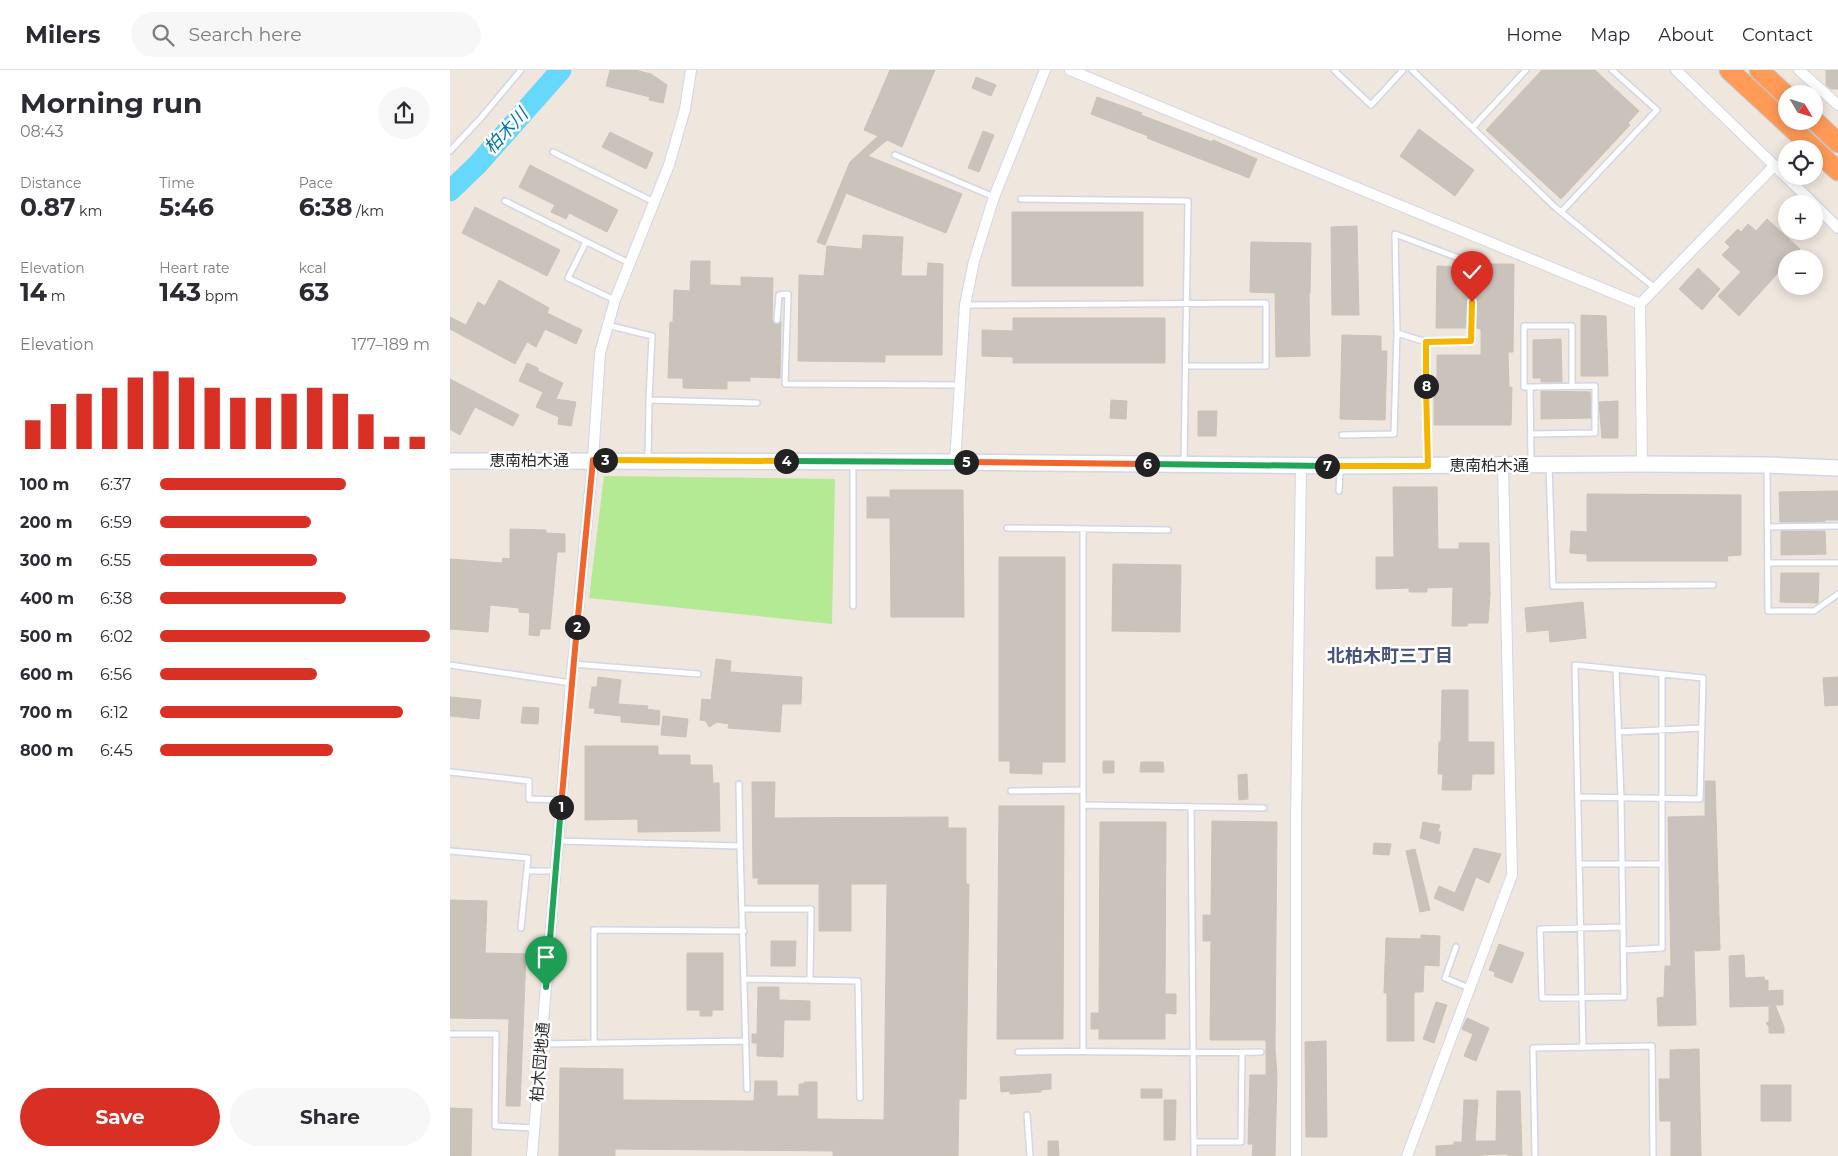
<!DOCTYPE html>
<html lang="en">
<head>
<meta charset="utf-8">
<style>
	:root { --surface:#fff; --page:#f7f7f7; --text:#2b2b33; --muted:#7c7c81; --line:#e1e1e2; --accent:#d93025 }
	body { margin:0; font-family:Montserrat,"Noto Sans JP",sans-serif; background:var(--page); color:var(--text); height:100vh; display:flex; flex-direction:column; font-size:19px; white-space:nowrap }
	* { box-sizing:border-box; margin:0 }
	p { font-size:16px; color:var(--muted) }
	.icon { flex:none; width:28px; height:28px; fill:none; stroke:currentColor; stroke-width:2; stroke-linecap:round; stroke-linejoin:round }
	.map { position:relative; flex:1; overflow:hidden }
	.side { display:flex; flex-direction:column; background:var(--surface); width:450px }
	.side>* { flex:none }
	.needle { width:32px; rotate:128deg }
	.fabs { position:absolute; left:1328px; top:15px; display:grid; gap:10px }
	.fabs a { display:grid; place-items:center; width:45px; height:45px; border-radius:50%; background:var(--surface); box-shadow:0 2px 12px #0003; font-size:25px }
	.pin { position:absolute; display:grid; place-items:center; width:42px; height:42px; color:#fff; margin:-51px -21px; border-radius:50% 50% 50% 0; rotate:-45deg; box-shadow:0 0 5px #0007 }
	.pin .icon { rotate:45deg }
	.km { position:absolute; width:25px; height:25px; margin:-12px; border-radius:50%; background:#222; color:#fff; font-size:14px; line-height:25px; text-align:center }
	.round { display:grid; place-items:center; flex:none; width:52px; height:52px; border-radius:26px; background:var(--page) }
	.summary { display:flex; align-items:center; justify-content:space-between; height:85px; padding:0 20px }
	h1 { font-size:28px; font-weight:700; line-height:38px }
	.metrics { display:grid; grid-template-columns:repeat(3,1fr); gap:8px; height:85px; padding:5px 20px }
	.metrics div { display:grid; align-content:center }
	.metrics b { font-size:25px; font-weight:700 }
	.metrics small { font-size:14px; font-weight:400 }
	.metrics p { font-size:14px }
	.chart { height:140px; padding:10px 20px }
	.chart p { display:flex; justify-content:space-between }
	.chart svg { width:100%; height:90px; margin-top:5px; stroke:var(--accent); stroke-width:6 }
	.action { display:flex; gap:10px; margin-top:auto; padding:10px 20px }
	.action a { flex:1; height:58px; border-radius:30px; background:var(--accent); color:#fff; font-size:20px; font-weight:700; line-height:58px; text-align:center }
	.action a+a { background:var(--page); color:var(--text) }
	ul { padding:0 20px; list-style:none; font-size:16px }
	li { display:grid; grid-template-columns:80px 60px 1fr; align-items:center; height:38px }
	li i { height:12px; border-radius:6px; background:var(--accent) }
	header { display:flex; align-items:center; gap:30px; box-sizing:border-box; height:70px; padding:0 25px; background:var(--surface); border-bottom:1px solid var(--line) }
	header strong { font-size:24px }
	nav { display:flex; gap:28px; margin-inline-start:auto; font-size:18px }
	.search { width:350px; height:45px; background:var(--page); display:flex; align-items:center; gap:12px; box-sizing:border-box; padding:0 18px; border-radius:28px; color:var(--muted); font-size:19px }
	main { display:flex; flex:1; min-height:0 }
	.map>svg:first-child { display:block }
</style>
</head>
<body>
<header>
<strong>Milers</strong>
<div class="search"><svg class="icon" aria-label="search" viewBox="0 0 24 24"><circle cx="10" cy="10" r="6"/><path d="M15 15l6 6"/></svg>Search here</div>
<nav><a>Home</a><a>Map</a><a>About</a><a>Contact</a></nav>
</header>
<main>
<section class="side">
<div class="summary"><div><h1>Morning run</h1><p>08:43</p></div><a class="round"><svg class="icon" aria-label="share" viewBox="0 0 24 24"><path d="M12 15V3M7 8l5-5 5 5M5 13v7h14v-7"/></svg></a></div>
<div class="metrics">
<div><p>Distance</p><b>0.87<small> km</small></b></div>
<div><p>Time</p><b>5:46</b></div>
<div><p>Pace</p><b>6:38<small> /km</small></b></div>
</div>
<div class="metrics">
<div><p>Elevation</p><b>14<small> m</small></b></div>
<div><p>Heart rate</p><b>143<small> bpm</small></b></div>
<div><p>kcal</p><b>63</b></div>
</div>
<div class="chart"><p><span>Elevation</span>177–189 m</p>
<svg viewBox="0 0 160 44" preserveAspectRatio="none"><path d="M5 44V30M15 44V22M25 44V17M35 44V14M45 44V9M55 44V6M65 44V9M75 44V14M85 44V19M95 44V19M105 44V17M115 44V14M125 44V17M135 44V27M145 44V38M155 44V38"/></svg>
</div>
<ul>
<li><b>100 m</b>6:37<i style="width:69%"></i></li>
<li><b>200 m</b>6:59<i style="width:56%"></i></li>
<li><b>300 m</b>6:55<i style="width:58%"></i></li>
<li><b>400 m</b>6:38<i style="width:69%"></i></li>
<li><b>500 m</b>6:02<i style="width:100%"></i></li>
<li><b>600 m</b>6:56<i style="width:58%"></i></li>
<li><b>700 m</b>6:12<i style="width:90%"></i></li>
<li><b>800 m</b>6:45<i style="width:64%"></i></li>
</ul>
<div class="action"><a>Save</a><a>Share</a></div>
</section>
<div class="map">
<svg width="1388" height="1086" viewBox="0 0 1388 1086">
	<rect width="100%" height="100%" fill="#efe6dd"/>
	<!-- green -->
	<path fill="#b4ea94" d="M154,406l231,3 -3,145 -243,-26z"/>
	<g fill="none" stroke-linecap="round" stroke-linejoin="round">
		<!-- river -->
		<path stroke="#66d8fb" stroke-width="21" d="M0,121l28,-27 83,-94"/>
	</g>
	<!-- building -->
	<path fill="#cac3bc" stroke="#cbc2b6" d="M160,0h25l16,4 16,11 -4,18 -14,-3 1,-3 -44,-11z
		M440,0h45l-33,77 -15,-7 -19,16 94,38 -16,39 -100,-40 -21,52 -8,-3 33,-80 28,-26 -14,-6z
		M1092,0h53l44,41 -11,12 2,2 -69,74 -75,-69z
		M1376,0h12v19h-7l-5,-4z
		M526,7l20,8 -5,11 -19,-8z
		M647,27l45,16 -1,2 71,27 1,-2 44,19 -8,19 -102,-40 1,-2 -57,-22z
		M969,59l55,41 -19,26 -55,-40z
		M533,61l11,4 -15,37 -11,-4z
		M160,62l43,21 -7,16 -44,-22z
		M80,95l88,45 -11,22 -38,-19 -3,6 -15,-7 4,-7 -36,-18z
		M25,137l85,43 -13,26 -85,-43z
		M562,142h131v74h-131z
		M1317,149l33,30 -9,10h-5v5l-47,52 -21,-20 23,-24 -19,-17 8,-8 -5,-5 13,-13 3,3 7,-8 8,7z
		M907,156l2,89h-27l-1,-88z
		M413,165l40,2 -2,39h26l1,-13 15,1 -1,91h-57v7l-87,-1 1,-86 25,1 3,-30 35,3z
		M801,172l60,1 -1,50h-1l1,63 -34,1 -1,-64 -25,-1z
		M241,191h19v24l31,1v-9l32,1 -1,42 4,4 5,-3 -1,57 -30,-1v4h-23v8l-44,-1v-10h-15l2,-56h3l1,-32 16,1z
		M1032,194h32l-1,88h-5l1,35h3l-1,38h-77v-38h3v-32h44v-26l-5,-1v-61h5z
		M987,196l31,1 -1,61h-31z
		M1248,198l22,21 -18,21 -23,-21z
		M49,210l50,28 -2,5 35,17 -6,14 -31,-15 -9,18 -9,-5 -12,22 -65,-35v-12l16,8 12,-23 7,4z
		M1131,245l25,1 2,60h-27z
		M563,248h152v45h-152v-6l-31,-1v-26l31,1z
		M892,265l39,1v15h6l-2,69 -45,-1z
		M1111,269l1,43h-21v-4h-8v-38z
		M77,293l11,5v3l25,12 -7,16 20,3 -5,24 -13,-2 1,-7 -23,-10 7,-15 -24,-11z
		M0,309l69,36 -6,11 -38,-19 -15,28 -10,-6z
		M1091,321l49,1 1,26 -50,1z
		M661,330l16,1 -1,18 -16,-1z
		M1168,331v37h-16l-3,-36z
		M748,341h19l-1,25h-18z
		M943,417h44l1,62h21v-6h30l1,52 -2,28h-20l-1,3h-15l1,-39 -26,1v4h-18v-4l-33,1v-32h18z
		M440,420h73l1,127h-73l-1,-99h-23v-21h23z
		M1388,421v29h-13v2h-45l-1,-30z
		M1137,424l154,1v60l-14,1 1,5h-141v-7l-17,-1 1,-22 16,1z
		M60,459l36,1v3l19,1v18h-8l-7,77h-10l-1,7 -10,-1 1,-22 -11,-1v-4l-29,-3 -2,27 -38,-3v-70l52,4 1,-5 7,1z
		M1331,461h44l1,23 -45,1z
		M549,487h66v205h-23v12l-32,-1v-12h-11z
		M663,494l68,1 -1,67 -68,-1z
		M1331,503h38l-1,30 -38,-1z
		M1133,532l3,36 -36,4 -1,-12 -22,2 -2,-24z
		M266,589l15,2 -1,11 72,5 -1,27h-19l-2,28 -52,-4 1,-4 -12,-2 -8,5 -3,-6 -6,-1 2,-21 9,1z
		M148,607l23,3 -3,24 30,2 -1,3 13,2 -1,14 -38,-3v-6l-27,-3 1,-5h-6l3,-21h5z
		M1388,607v28l-13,1 -2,-28z
		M992,620h26v52h26v32h-22l-1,16h-29l1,-16h-5l1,-32h2z
		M0,627l31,3 -2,19 -29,-3z
		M73,637l16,1 -1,16 -17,-1z
		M213,646l25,3 -2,18 -25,-2z
		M135,676h73v9h32v10h22l1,18h6l1,48 -82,1v-13l-53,1z
		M653,691h11v12h-11z
		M691,692h22l1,10h-24z
		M797,704l1,25 -9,1 -1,-25z
		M1255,711h10l5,169 -26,1 2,74 -38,1 -1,-28 7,-1 1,-31h6l-3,-149 37,-1z
		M302,712h23l-1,36 174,-1v11h18v56h3l-3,215h-7l-1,57h-125v-5l-218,-2v7h-56l1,-88 63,1v31l131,1 1,-20h22v15h22v-12h5v-2h13v37l67,1 3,-236h-36v47h-32v-47h-61v-6h-5z
		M549,736h65l-1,233h-66z
		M762,751l65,1 -2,227 2,26 -2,81h-23l1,-12h-5l2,-69h16v-35h-56l1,-99h-8v-26h8z
		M650,752h66l-1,172h11v20l-11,-1v26h-66v-10h-8v-16h8z
		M973,752l17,3 -2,6 3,1 -2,12 -19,-6z
		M924,773l17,1 -2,11 -16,-1z
		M1024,778l27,6 -12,29 -13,-6 -13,34 -29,-13 5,-12 16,7z
		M965,779l15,61 -10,2 -14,-61z
		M0,830l37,1 -2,52 41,1 -6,152h-14l3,-87 -59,-1z
		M971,865l19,1 -1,30 -15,-1 -1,27h-9v49h-27v-48h-3l2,-55 35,1z
		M321,871h25l-1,25h-24z
		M1049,874l25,9 -12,30 -18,-7 1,-4 -6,-2z
		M237,883h36v57h-11v6h-12v-6h-13z
		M1294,885l1,23 19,-1 1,4 3,-1v11l15,-1v15h-8l9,22v6h-15v-6l-3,-4 3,-1v-16l-39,1 -1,-51z
		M308,917h21v13l31,1v19h-26l-1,37 -26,-1v-13h-5v-9h5z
		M986,932l11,3 -13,38 -11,-4z
		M1017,948l22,10 -13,33 -12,-5 9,-22 -11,-5z
		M876,971l1,96h-21l-1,-95z
		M1249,979l2,107h-30v-35h-11l-1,-42h11v-29z
		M601,1004v15l-10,1v2l-31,2v-3l-9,1 -1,-15z
		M1311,1015h30v36h-30z
		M691,1019h21v9h-21z
		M1047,1021h23l2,65h-13l-3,-2 -25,1v1h-45v-10l18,-1v-3h8l2,-42h14l-3,41h21z
		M714,1030h12l-1,40h-11z
		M0,1038l22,1 -1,47h-21z
		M598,1071h10l1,15h-11z"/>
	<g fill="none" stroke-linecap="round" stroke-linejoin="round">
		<defs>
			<path id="lane" d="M884,0l37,35 32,-35
				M962,0l144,138 99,80
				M1022,58l54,-58
				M0,81l30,-32 41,-49
				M103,82l101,50
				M445,85l99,42
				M571,129l167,2 -4,263
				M55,131l124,62
				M1111,142l96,-102 -45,-40
				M136,172l-18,36 47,22
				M515,235l301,-2v63h-80
				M327,250l2,-25 9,-1 -3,90 174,1
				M157,255l45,11 -3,64
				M976,272l-29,-9 -2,-99 77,29 -1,78 -45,1 2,121
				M1080,317h-6v-61h48v60
				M1081,364l64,-1v-47l-65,1 1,75
				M892,365l52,-1 3,-101
				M198,388l1,-58 108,3
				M1099,396l4,120 160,-1
				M1317,396l1,145h46l24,-17
				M889,421l1,-22
				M1317,457l71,-1
				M557,458l161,2
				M633,459v521
				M1318,493h70
				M403,536v-142
				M123,594l125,10
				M0,595l121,18
				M1166,599l5,129 3,199 -82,1 -2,-69 83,-2
				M1168,662l84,-4
				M0,702l79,9v18l32,1
				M289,714l1,62
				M561,721l72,-1
				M1128,727l122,2 3,-121 -128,-13 8,382
				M633,735l181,3
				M741,737l3,349
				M108,771l182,5 7,243
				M0,781l78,7 -7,70
				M1129,794h83
				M77,801h29
				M293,839h68l-1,71
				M1006,877l-11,31 24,10
				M1173,880l39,-2v-274
				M295,909l113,2 2,117
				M0,964h46l-1,92 39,2
				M144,973v-113l150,1
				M92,974l204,-3
				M568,982c81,-2 162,2 243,0
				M577,1045l3,41
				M744,1072h47l1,-89
				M1085,1086l-2,-108 119,-2 1,110"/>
			<path id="street" d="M620,0l570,234 2,160
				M1226,0l138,134
				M1349,0l39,35
				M1364,134l24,24
				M1190,234l135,-139
				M505,392l10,-157 9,-44 20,-64 51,-127
				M82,1086l39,-473 22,-223 7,-107 15,-53 54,-135 16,-56 6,-39
				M846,1086v-334l5,-357
				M957,1086l105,-281 -9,-410"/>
			<path id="secondary" d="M0,391l505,1 385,4 302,-2 125,1 71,3"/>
			<path id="highway" d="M1279,0l109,101
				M1309,0l27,25
				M1364,50l24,23"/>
		</defs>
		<!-- lane casing -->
		<use href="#lane" stroke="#d2d6e6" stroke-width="8"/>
		<!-- street casing -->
		<use href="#street" stroke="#d2d6e6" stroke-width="12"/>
		<!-- secondary casing -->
		<use href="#secondary" stroke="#d2d6e6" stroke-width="18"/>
		<!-- highway casing -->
		<use href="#highway" stroke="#c8c8c8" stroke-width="21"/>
		<!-- lane -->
		<use href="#lane" stroke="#fff" stroke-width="5"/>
		<!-- street -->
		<use href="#street" stroke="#fff" stroke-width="10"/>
		<!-- secondary -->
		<use href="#secondary" stroke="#fff" stroke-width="15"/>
		<!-- highway -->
		<use href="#highway" stroke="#ff9a57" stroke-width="19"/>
	</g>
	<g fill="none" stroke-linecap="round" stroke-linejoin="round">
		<defs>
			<path id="split-1" d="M96,917l15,-180"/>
			<path id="split-2" d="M111,737l16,-180"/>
			<path id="split-3" d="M127,557l16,-167h12"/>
			<path id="split-4" d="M155,390l181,1"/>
			<path id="split-5" d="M336,391l180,1"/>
			<path id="split-6" d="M516,392l181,2"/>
			<path id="split-7" d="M697,394l180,2"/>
			<path id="split-8" d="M877,396h101l-2,-80"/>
			<path id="split-9" d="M976,316v-44l45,-1 1,-39"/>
		</defs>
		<!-- split-1 casing -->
		<use href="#split-1" stroke="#fff" stroke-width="10"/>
		<!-- split-2 casing -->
		<use href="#split-2" stroke="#fff" stroke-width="10"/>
		<!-- split-3 casing -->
		<use href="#split-3" stroke="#fff" stroke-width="10"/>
		<!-- split-4 casing -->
		<use href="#split-4" stroke="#fff" stroke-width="10"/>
		<!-- split-5 casing -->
		<use href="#split-5" stroke="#fff" stroke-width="10"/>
		<!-- split-6 casing -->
		<use href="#split-6" stroke="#fff" stroke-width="10"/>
		<!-- split-7 casing -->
		<use href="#split-7" stroke="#fff" stroke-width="10"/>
		<!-- split-8 casing -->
		<use href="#split-8" stroke="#fff" stroke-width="10"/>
		<!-- split-9 casing -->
		<use href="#split-9" stroke="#fff" stroke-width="10"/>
		<!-- split-1 -->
		<use href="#split-1" stroke="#22a559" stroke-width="6"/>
		<!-- split-2 -->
		<use href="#split-2" stroke="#f0652b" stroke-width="6"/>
		<!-- split-3 -->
		<use href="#split-3" stroke="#f0652b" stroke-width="6"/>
		<!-- split-4 -->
		<use href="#split-4" stroke="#f5b400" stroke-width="6"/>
		<!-- split-5 -->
		<use href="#split-5" stroke="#22a559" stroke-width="6"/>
		<!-- split-6 -->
		<use href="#split-6" stroke="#f0652b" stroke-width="6"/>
		<!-- split-7 -->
		<use href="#split-7" stroke="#22a559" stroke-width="6"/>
		<!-- split-8 -->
		<use href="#split-8" stroke="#f5b400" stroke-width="6"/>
		<!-- split-9 -->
		<use href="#split-9" stroke="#f5b400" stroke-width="6"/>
	</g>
	<g text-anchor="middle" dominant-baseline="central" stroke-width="5" stroke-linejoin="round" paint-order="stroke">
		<!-- street labels -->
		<g font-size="16" fill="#2c2c2c" stroke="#fff">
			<text x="79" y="390">恵南柏木通</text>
			<text x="1039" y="395">恵南柏木通</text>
			<text transform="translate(90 992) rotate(-85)">柏木団地通</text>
		</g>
		<!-- water labels -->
		<g font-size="18" font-style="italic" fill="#0076ab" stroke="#fff">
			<text transform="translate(56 61) rotate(-47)">柏木川</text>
		</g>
		<!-- neighbourhood labels -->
		<g font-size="18" font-weight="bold" fill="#475381" stroke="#fff">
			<text x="940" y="586">北柏木町三丁目</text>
		</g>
	</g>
</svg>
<div class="fabs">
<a><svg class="needle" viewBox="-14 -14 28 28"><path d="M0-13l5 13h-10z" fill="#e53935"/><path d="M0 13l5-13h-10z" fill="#7c7c81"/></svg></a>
<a><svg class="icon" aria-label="locate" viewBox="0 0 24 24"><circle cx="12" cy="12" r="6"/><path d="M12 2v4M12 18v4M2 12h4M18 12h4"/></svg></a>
<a>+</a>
<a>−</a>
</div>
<div class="pin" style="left:96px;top:917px;background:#1e9e55"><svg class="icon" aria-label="arrive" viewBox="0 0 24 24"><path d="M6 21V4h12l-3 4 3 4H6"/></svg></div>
<div class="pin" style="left:1022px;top:232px;background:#d93025"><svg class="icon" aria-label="check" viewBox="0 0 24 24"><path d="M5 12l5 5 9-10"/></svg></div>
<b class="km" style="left:111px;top:737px">1</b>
<b class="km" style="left:127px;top:557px">2</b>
<b class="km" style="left:155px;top:390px">3</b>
<b class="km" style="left:336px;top:391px">4</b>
<b class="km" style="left:516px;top:392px">5</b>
<b class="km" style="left:697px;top:394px">6</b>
<b class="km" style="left:877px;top:396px">7</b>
<b class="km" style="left:976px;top:316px">8</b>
</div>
</main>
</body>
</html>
